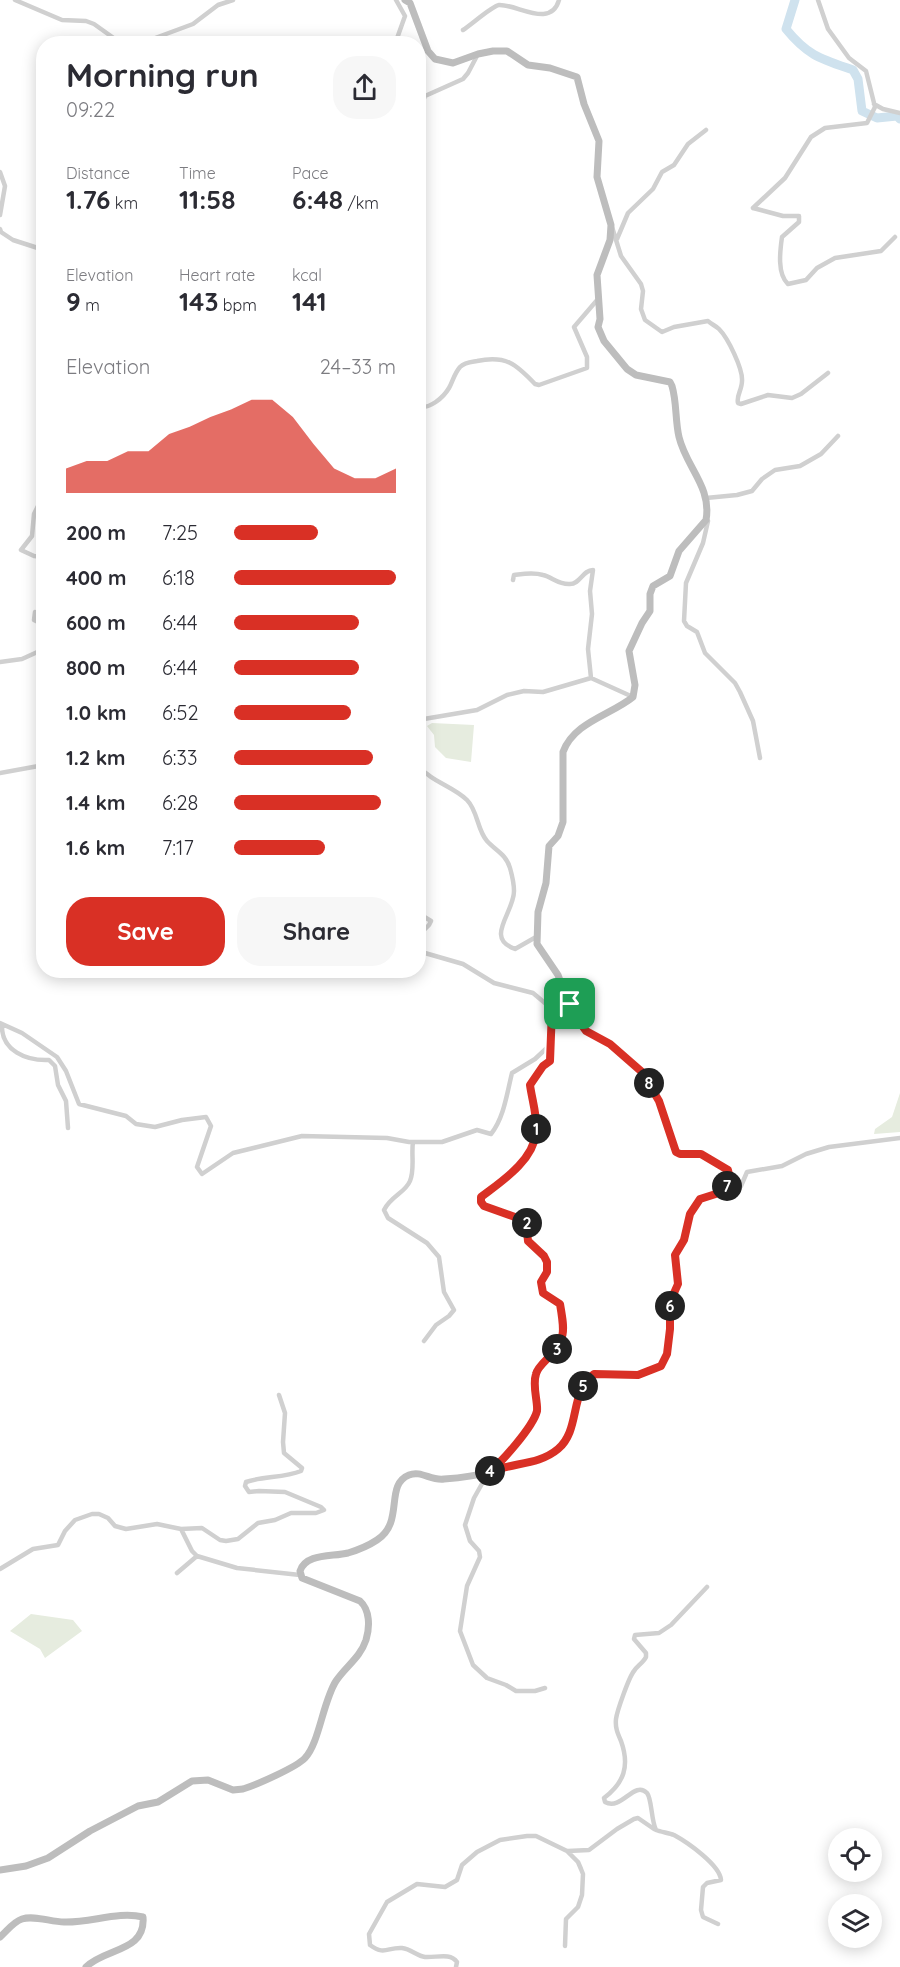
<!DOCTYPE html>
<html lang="en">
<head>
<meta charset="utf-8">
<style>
	:root { --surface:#fff; --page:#f7f7f7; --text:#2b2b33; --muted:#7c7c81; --accent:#d93025 }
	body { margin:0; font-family:Quicksand,sans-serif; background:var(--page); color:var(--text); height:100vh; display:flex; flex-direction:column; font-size:22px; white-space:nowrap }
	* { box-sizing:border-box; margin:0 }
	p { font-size:20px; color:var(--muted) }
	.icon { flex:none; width:33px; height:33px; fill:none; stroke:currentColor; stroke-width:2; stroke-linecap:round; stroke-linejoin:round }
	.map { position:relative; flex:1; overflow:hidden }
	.details { position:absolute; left:36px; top:36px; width:390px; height:942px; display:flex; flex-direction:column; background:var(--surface); border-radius:24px; box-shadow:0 3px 15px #0003 }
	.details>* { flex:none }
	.buttons { position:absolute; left:828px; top:1828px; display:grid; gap:12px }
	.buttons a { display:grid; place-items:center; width:54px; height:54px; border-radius:50%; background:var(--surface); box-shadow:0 3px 15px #0003; font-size:30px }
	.pin { position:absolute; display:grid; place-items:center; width:51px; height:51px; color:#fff; margin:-26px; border-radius:12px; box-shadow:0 3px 9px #0006 }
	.km { position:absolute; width:30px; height:30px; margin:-15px; border-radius:50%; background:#222; color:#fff; font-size:16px; line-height:30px; text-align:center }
	.round { display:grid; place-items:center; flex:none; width:63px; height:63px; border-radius:24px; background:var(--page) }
	.head { display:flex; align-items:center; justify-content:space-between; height:102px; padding:0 30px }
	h1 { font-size:33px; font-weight:700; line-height:45px }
	.figures { display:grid; grid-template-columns:repeat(3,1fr); gap:9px; height:102px; padding:6px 30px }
	.figures div { display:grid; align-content:center }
	.figures b { font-size:26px; font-weight:700 }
	.figures small { font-size:16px; font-weight:400 }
	.figures p { font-size:16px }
	.chart { height:168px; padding:12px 30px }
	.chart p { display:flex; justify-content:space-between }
	.chart svg { width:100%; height:108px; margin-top:6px; fill:var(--accent); opacity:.7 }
	.primary-button { display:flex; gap:12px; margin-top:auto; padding:12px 30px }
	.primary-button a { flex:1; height:69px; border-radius:24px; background:var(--accent); color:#fff; font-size:24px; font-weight:700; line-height:69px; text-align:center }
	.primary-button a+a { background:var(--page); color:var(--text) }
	ul { padding:0 30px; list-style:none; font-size:20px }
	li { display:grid; grid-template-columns:96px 72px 1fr; align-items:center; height:45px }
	li i { height:15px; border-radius:8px; background:var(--accent) }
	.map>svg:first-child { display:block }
</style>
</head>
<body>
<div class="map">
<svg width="900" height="1967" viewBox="0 0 900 1967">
	<rect width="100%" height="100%" fill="#fff"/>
	<!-- green -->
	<path fill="#e6ecdf" d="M432,723l42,2 -3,37 -25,-4 -11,-11 -1,-12 -7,-9z
		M900,1093v39l-26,2 1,-5 17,-12z
		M31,1614l42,6 9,11 -37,27 -5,-9 -30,-18z"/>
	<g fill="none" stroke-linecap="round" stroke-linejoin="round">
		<!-- river -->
		<path stroke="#cfe2ee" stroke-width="9" d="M795,0l-9,29c22,27 35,30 67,41l5,9 4,32 15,7 20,-2 3,3"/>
		<!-- street -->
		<path stroke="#d0d0d0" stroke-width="4.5" d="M15,0l47,20 24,1 8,3 28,20
			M463,30c8,-5 29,-24 36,-25 18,-1 52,24 60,-5
			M139,44l54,-20 25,-19 15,-5
			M395,44l10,-28 -9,-16
			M874,104l9,5 17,4
			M418,114l7,-18 38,-17 5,-6 10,-19
			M0,172l5,14 -5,29
			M753,208l32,-30 26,-41 14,-9 42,-5 8,-16 -9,-36 -17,-13 -21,-29 -10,-29
			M753,208l30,8h16v6l-17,15c-2,14 -5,37 6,47l18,-4 11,-12 18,-10 46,-7 14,-14
			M612,227l9,29 20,28 2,7 -2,18 4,11 17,12 12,-5 34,-6c3,3 8,5 11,8 9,9 24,40 23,52 0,9 -6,15 -4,22l3,1 27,-9 24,3 9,-4 27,-21
			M0,229l1,3 12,8 31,10
			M617,239l11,-26 25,-24 9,-17 12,-7 14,-21 18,-14
			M418,407c12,2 25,-9 31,-19 4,-7 5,-14 11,-21 5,-5 11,-5 17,-6 29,-6 39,3 58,23l4,1 48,-17v-11l-13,-30 24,-28
			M706,498l31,-3 15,-4 10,-12 13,-9 25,-4 21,-12 17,-18
			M44,503l-5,1 -5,10 -2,22 -11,14 13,6 10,1
			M708,521l-5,22 -17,40 -2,38 3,5 10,6 8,21 30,30 5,9 13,29 7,37
			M513,580l1,-5c9,-1 19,-3 29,0 9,2 16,10 27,9 10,0 13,-14 23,-14l-3,21 2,23 -4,35 3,29 42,19
			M44,617l-9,-5 -1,8 10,5
			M0,662l22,-3 22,-10
			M418,720l59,-10 30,-15 17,-4 19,1 48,-14
			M418,765c13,17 35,21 49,35 11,11 10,30 20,41 9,10 19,13 23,27 2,7 4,16 4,23 0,22 -30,47 1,58l21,-12
			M0,773l44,-8
			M418,913l13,8 -2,4 -11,11
			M418,951l45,13 31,19 39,10 19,16 18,-5
			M0,1023l22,10 35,24 9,14 13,33 47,12 10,8 19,3 27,-7 24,-3 5,9 -14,41 5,7 31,-21 69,-17 85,2 22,4h33l35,-12 14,4c13,-16 16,-41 21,-61l23,-14 15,-14 2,-36
			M2,1025c-1,26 25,36 47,35l6,6 3,19 8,16 2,27
			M413,1142c-2,12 2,27 -3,39 -5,12 -19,15 -26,29l4,8 39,25 12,14 5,35 10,18 -5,6 -13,9 -12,16
			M722,1192l11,1 8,-7 6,-14 35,-6 24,-12 23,-7 71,-9
			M494,1468c11,-8 39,-43 42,-56 3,-9 -3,-25 0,-37 1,-6 7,-11 11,-15 19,-22 18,-27 13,-56l-17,-11 -2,-11 6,-10v-10l-3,-6 -16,-15 -2,-20 -42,-15 -3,-4v-5c21,-16 52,-36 55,-64 2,-15 -4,-33 -6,-48l20,-24v-16
			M488,1473l-14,25 -9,27 5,16 9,10 1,6 -13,29 -7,45 13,34 14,13 19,7 10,6h19l10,-3
			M181,1529l11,22 5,5 40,12 63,7
			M0,1569l33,-20 25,-4 7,-14 10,-11 17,-6h7l9,4 7,8 11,3 31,-5 24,5 21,-1 18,12 6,1 12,-2 20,-16 17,-3 16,-7h25l8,-3 -3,-3 -36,-15 -26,-1 -10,1 -4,-6 1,-4c18,-6 38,-4 55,-11l1,-3 -18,-15 -1,-11 2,-29 -6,-18
			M177,1573l20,-17
			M707,1587l-36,38 -12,8 -24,2 -1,4 12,14v4c-3,6 -9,9 -12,14 -5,6 -17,40 -18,48 -1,9 2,15 5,22 9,25 3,42 -17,57l1,4c17,9 29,-22 42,-9 5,6 4,27 9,37 5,2 13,3 18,5 13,7 46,30 47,45l-14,3 -4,4 -2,23 2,7 15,7
			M568,1851l21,-1 28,-21 17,-10 4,-1 16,11
			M456,1967l1,-5c-7,-10 -21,-4 -32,-5 -8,-1 -14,-8 -23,-9 -15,-1 -17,8 -32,-3l-1,-11 18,-32 30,-18 28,3 12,-7 5,-15 15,-13 23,-12 27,-4h9l31,15 11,11 3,7 2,5 -1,21 -4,12 -12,12 -1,27"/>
		<!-- secondary -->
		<path stroke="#bdbdbd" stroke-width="7" d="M0,1870l26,-4 22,-8 42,-27 48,-25 20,-4 34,-21 16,-1 25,10 10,-1c13,-4 54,-22 62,-31 14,-14 18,-57 31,-77 10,-15 24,-23 30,-41 4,-13 4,-30 -6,-39l-58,-23 -2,-7c6,-18 32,-14 48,-18 10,-3 20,-7 29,-13 28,-18 7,-55 32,-65 12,-5 22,6 35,4 14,-1 32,-3 45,-7 4,-1 8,-4 12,-5 8,-3 16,-2 23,-3 12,-1 24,-7 33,-14 24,-19 11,-59 37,-76l43,1 24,-9 6,-12 3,-25v-27l8,-18 -3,-29 9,-15 7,-26 9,-15 22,-7 8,-13 -2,-9 -27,-16 -25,-2 -23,-64 -11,-16 -31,-28 -25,-13 -15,-21 -13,-35 -21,-31 1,-32 8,-29 3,-37 9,-10 5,-14v-70c11,-30 48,-37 70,-55l2,-12 -6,-34 13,-28 8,-12v-17l3,-8 17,-10 9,-25 27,-31c6,-33 -20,-53 -27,-83 -4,-17 -2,-34 -7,-51l-2,-4 -34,-7 -9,-6 -23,-28 -6,-14 2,-8 -3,-44 13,-35 1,-15 -14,-48 2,-36 -15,-37 -7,-27 -27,-9 -22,-3 -21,-14h-14l-15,3 -25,9 -18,-4 -7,-8 -18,-48 -5,-3
			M0,1937c7,-6 13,-15 22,-18 12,-4 29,3 42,3 26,1 54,-11 79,-5 3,35 -38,31 -57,50"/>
	</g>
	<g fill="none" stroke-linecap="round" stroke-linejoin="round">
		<defs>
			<path id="route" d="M570,1004l1,6 15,21 24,13 32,28 17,29 17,51 4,2h21l27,16 2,9 -8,13 -22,7 -10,15 -6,26 -9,15 3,29 -8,18v27l-3,25 -6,12 -23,9 -44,-1c-25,17 -13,56 -36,75 -20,17 -47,13 -70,24 13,-10 45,-46 49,-62 1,-10 -5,-25 -1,-37 1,-5 7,-11 11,-15 19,-21 18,-26 13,-55l-17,-11 -2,-11 6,-10v-10l-3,-6 -16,-15 -2,-20 -42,-15 -3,-4v-5c21,-16 52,-36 55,-64 2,-15 -4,-33 -6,-48l13,-19 7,-5 2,-52z"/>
		</defs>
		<!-- route casing -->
		<use href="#route" stroke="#fff" stroke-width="12"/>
		<!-- route -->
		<use href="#route" stroke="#d93025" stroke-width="8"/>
	</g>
</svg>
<div class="buttons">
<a><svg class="icon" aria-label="locate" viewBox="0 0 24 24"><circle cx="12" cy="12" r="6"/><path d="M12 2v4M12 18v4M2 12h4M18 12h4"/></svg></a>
<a><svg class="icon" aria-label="layers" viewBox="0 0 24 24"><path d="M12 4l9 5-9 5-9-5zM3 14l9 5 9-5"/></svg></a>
</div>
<div class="pin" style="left:570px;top:1004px;background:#1e9e55"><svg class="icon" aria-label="arrive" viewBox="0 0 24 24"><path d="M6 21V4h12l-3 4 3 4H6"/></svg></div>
<b class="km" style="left:536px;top:1129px">1</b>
<b class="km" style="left:527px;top:1223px">2</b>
<b class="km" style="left:557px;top:1349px">3</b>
<b class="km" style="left:490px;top:1471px">4</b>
<b class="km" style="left:583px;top:1386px">5</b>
<b class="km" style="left:670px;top:1306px">6</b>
<b class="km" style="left:727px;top:1186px">7</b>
<b class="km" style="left:649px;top:1083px">8</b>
<section class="details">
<div class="head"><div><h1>Morning run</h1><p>09:22</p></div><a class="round"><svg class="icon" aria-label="share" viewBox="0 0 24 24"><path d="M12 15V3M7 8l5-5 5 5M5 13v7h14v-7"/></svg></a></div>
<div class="figures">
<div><p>Distance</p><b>1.76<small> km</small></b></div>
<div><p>Time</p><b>11:58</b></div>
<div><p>Pace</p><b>6:48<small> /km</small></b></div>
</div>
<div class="figures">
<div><p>Elevation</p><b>9<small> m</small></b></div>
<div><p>Heart rate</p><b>143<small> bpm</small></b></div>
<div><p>kcal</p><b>141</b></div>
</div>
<div class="chart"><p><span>Elevation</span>24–33 m</p>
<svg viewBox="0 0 160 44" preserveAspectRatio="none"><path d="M0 44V34L10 31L20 31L30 27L40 27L50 20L60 17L70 13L80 10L90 6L100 6L110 13L120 24L130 34L140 38L150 38L160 34V44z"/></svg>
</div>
<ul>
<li><b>200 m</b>7:25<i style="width:52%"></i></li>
<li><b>400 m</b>6:18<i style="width:100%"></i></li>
<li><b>600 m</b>6:44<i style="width:77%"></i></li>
<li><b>800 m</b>6:44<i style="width:77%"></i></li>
<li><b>1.0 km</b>6:52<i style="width:72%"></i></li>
<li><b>1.2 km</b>6:33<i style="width:86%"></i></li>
<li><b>1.4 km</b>6:28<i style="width:91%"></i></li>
<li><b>1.6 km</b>7:17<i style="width:56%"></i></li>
</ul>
<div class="primary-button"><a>Save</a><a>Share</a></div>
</section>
</div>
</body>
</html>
